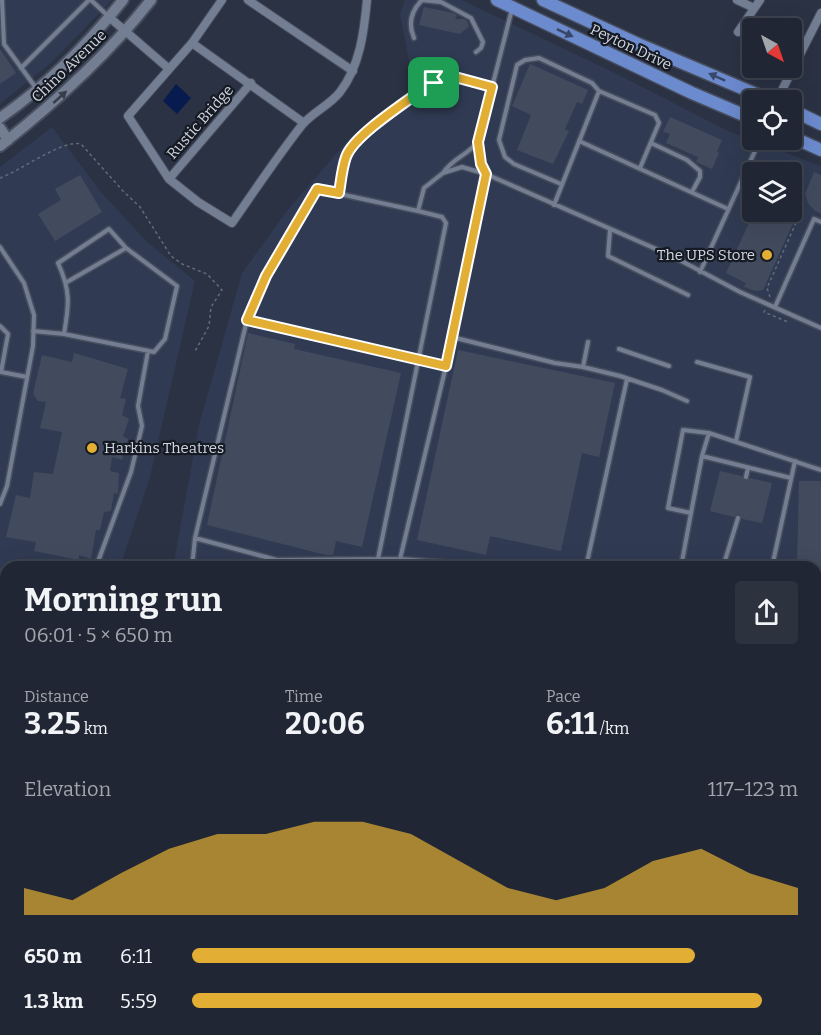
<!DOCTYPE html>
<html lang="en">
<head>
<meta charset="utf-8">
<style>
	:root { --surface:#202633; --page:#2d323f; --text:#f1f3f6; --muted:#a2a5ac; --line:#3d434e; --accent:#e2ae34 }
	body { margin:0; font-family:Bitter,serif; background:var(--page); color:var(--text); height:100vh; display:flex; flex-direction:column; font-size:22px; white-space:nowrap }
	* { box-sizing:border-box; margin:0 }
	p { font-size:20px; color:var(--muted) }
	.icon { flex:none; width:33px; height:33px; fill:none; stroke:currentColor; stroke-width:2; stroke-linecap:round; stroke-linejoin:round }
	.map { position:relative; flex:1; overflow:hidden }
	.panel { position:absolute; left:0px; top:561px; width:822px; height:474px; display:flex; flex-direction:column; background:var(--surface); border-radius:18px 18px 0 0; box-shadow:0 6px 24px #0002,0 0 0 2px var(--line) }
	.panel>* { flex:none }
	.needle { width:39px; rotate:140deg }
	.buttons { position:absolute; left:742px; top:18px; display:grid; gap:12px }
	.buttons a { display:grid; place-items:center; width:60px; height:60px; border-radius:6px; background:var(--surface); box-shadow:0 6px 24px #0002,0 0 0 2px var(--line); font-size:30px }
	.pin { position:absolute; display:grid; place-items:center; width:51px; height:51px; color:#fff; margin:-26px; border-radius:12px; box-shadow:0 3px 9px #0006 }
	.round { display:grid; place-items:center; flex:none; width:63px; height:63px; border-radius:6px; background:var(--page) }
	.headline { display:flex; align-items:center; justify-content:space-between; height:102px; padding:0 24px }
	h1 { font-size:33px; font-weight:700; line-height:45px }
	.stats { display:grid; grid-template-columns:repeat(3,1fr); gap:9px; height:102px; padding:6px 24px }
	.stats div { display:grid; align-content:center }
	.stats b { font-size:30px; font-weight:700 }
	.stats small { font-size:16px; font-weight:400 }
	.stats p { font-size:16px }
	.chart { height:168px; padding:12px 24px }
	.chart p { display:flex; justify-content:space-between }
	.chart svg { width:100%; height:108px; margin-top:6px; fill:var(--accent); opacity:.7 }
	ul { padding:0 24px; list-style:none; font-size:20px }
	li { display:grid; grid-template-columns:96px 72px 1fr; align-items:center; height:45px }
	li i { height:15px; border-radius:8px; background:var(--accent) }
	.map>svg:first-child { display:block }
</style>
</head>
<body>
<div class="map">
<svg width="821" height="1035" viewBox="0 0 821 1035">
	<rect width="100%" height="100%" fill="#2a3244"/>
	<!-- built -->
	<path fill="#303b53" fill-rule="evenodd" d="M0,0h112l-61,63 -51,41z
		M405,0h57l155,74 111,57 93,35v439l-5,1v-39h-643l26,-142 43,-152 44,-61 64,-74 64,-51 -14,-73zM753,172h39v40h-39z
		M52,127l48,64 47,51 48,39 -45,196 -30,90h-114v62l-6,-1v-461z"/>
	<!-- water -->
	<path fill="#071b4e" d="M176,84l15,14 -14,16 -14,-13z"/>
	<!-- building -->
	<path fill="#424b5e" d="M424,7l29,6 4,2 -2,4h9l3,2 2,5 -9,8 -41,-9z
		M0,49l16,24 -16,11z
		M530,64l58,26 -6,14 -5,-2 -12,27 4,2 -16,33 -36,-14 14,-35 -19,-9z
		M670,117l52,23 -5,12 2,1 -7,16 -16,-7 2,-5 -32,-14 4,-9 -7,-2z
		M814,172l7,3v39l-7,-4 -6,-7 -3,-9z
		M80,175l22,37 -47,29 -17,-27 23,-14 -6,-11z
		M754,212h41l-1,9 -31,69 -7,1 -12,-4 2,-4 -20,-10z
		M248,333l47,11 -1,5 107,24 -39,174 -26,-6 -3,14h-7l-119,-30z
		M458,350l157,33 -16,74 -17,-4 -21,98 -71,-15 -4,19 -69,-15z
		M74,353l54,16 -8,29 6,1 -4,16 7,4 -6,17 5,3 -6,21 -10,-3 -2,14 9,2 -1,21 -4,-1 -3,18 -7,1 -4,18h-4l-5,29 -12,-4v5l-45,-9 2,-9 -30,-5 10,-42 14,3 4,-26 19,2 9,-42 -22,-4 6,-26 -8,-1 -5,-7 9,-39 30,7z
		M720,471l22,5 3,5 5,-3 22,5 -10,40 -20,-4 -3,-5 -5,3 -24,-6z
		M799,481h22v86h-24z"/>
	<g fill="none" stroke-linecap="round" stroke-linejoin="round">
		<defs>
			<path id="lane" d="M2,0l2,44 32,44
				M91,0l17,16
				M414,38c-6,-14 -3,-27 8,-38l19,2 30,16 12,24 -2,6 -5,4
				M21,68l68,-68
				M579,141l149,68
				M651,143l36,17 13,11v6l-8,15
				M443,173c9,-14 24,-18 34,-30
				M561,184l-47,-20 -9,-7 -6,-17 18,-75 8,-5 14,-2 53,25 7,8 56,24 4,8 -19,45
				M339,193c2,-12 2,-30 9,-40 23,-34 65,-53 96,-79l48,13
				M554,205l45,-114
				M610,230l-2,26 80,39
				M0,247l24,36 10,32 -1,31 -26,140 -7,18
				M700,272l60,-132
				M67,282l59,-34
				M775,307l39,-88 7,3
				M0,326l8,8 -7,38
				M33,331l31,3c5,-29 7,-43 -6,-71l51,-34 17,19 51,38 -12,53 -11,13 -90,-18
				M452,337l103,26 28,4 37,9 42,14 25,11
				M619,349l50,17
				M697,362l53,15 -14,64
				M446,366l-199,-46 19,-44 51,-87 101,22 6,-23 19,-15 19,-6 24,7 186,82 68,36 81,36
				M583,367l5,-25
				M1,372l26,5
				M709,433l112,37
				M702,456l89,22
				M746,477l2,-9
				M195,538l82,22 123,-1 107,8
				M378,559l68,-336 -4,-6 -24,-6
				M400,559l46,-193 40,-192 -5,-10 -3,-22 34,-133
				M94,567l5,-8 32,-87 11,-46 -4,-20 10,-55
				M199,567h-7l3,-29 52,-218
				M251,567l26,-7
				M586,567l41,-188
				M681,567l10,-54 -23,-5 15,-78 26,3 -7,23 -11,57
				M723,567l15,-49
				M772,567l23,-106
				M816,588h5"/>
			<path id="street" d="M222,0l-30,43 -64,73 41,63 29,23 34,21c23,-33 45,-66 70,-98 11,-13 28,-20 38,-33 20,-26 24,-60 27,-92
				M248,0l105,71
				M737,0l17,8
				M109,17l59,51
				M738,32l22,-32
				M192,43l112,80
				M777,100l44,-87
				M169,179l82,-96
				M0,787l6,-4
				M816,982l5,3
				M670,1029l6,6
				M63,1033l4,-4
				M198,1035l7,-6
				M408,1035l7,-6
				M713,1035l7,-6"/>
			<path id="secondary" d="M0,118c46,-32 88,-74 123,-118
				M0,128l8,12
				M0,146c56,-44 107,-90 151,-146"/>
			<path id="primary" d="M497,0l195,93 61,26
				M543,0l95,44 132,56
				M792,110l29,14
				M792,137l29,13"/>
			<path id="highway" d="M816,677l5,-1
				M816,689h5
				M0,692l6,1
				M0,705h6
				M816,725h5
				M816,738l5,1
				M0,744h6
				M816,762h5"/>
		</defs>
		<!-- lane casing -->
		<use href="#lane" stroke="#474e5d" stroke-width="7"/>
		<!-- street casing -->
		<use href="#street" stroke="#474e5d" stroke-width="10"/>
		<!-- secondary casing -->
		<use href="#secondary" stroke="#474e5d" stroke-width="14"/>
		<!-- primary casing -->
		<use href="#primary" stroke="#474e5d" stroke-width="15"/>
		<!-- highway casing -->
		<use href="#highway" stroke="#474e5d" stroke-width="16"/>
		<!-- path -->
		<path stroke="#646b7b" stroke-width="1.5" stroke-dasharray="3 3" stroke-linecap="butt" d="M0,178c20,-7 63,-39 81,-34l42,47 17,16 31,49 11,8 25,10 15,16 -11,17 -2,19 -15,27
			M770,297l-3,-9 36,-81
			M765,310l-1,2 24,10"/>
		<!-- lane -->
		<use href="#lane" stroke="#747e93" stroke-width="4"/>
		<!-- street -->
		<use href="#street" stroke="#747e93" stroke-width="8"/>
		<!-- secondary -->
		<use href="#secondary" stroke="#747e93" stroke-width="10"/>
		<!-- primary -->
		<use href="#primary" stroke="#6c8bcf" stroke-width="12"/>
		<!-- highway -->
		<use href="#highway" stroke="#6694f7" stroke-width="14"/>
	</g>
	<!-- one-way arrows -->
	<defs><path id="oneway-solid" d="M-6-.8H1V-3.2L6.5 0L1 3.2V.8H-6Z" transform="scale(1.5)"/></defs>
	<g fill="#384767">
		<use href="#oneway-solid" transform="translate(565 33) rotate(25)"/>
		<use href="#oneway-solid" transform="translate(717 77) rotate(-156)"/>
	</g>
	<use fill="#373d4a" href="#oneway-solid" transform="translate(60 97) rotate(-42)"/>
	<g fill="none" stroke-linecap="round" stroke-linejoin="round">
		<defs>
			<path id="route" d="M444,74l48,13 -14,55 3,22 5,10 -40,192 -199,-46 19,-44 51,-87 22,4c2,-12 3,-25 7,-36 9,-25 75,-64 98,-83z"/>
		</defs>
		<!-- route casing -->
		<use href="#route" stroke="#fff" stroke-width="12"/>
		<!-- route -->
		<use href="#route" stroke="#e2ae34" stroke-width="8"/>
	</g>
	<!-- markers -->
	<g fill="#e2ae34" stroke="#161a22" stroke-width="2">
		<circle cx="767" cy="255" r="6"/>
		<circle cx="92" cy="448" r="6"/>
	</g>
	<g text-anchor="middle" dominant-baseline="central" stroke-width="4.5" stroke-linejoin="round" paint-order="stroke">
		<!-- street labels -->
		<g font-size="15" fill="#cfd5e1" stroke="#161a22">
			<text transform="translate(631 47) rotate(25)">Peyton Drive</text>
			<text transform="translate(69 66) rotate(-44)">Chino Avenue</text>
			<text transform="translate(200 122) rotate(-49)">Rustic Bridge</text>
		</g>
		<!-- poi labels -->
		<g font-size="15" fill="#cfd5e1" stroke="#161a22" text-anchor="end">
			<text x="755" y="255">The UPS Store</text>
			<text x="104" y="448" text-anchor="start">Harkins Theatres</text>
		</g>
	</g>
</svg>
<div class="buttons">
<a><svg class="needle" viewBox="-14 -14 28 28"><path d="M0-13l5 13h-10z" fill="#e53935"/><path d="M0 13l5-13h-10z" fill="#a2a5ac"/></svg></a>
<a><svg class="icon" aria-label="locate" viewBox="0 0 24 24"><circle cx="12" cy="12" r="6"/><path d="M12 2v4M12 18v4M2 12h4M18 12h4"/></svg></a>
<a><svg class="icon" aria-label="layers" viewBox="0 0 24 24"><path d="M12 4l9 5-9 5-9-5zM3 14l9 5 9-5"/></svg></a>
</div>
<div class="pin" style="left:434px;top:83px;background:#1e9e55"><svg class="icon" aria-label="arrive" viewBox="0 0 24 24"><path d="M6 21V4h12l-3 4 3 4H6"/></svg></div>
<section class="panel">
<div class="headline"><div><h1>Morning run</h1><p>06:01 · 5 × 650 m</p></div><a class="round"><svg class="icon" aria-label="share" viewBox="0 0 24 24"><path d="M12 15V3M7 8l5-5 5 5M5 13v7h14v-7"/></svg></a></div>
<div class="stats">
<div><p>Distance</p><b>3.25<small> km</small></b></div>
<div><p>Time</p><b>20:06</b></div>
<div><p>Pace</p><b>6:11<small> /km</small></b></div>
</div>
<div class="chart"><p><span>Elevation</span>117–123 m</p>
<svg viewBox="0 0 160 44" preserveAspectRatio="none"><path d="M0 44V33L10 38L20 27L30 17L40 11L50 11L60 6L70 6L80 11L90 22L100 33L110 38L120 33L130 22L140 17L150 27L160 33V44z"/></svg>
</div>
<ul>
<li><b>650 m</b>6:11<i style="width:83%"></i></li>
<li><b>1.3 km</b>5:59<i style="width:94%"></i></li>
</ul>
</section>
</div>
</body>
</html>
